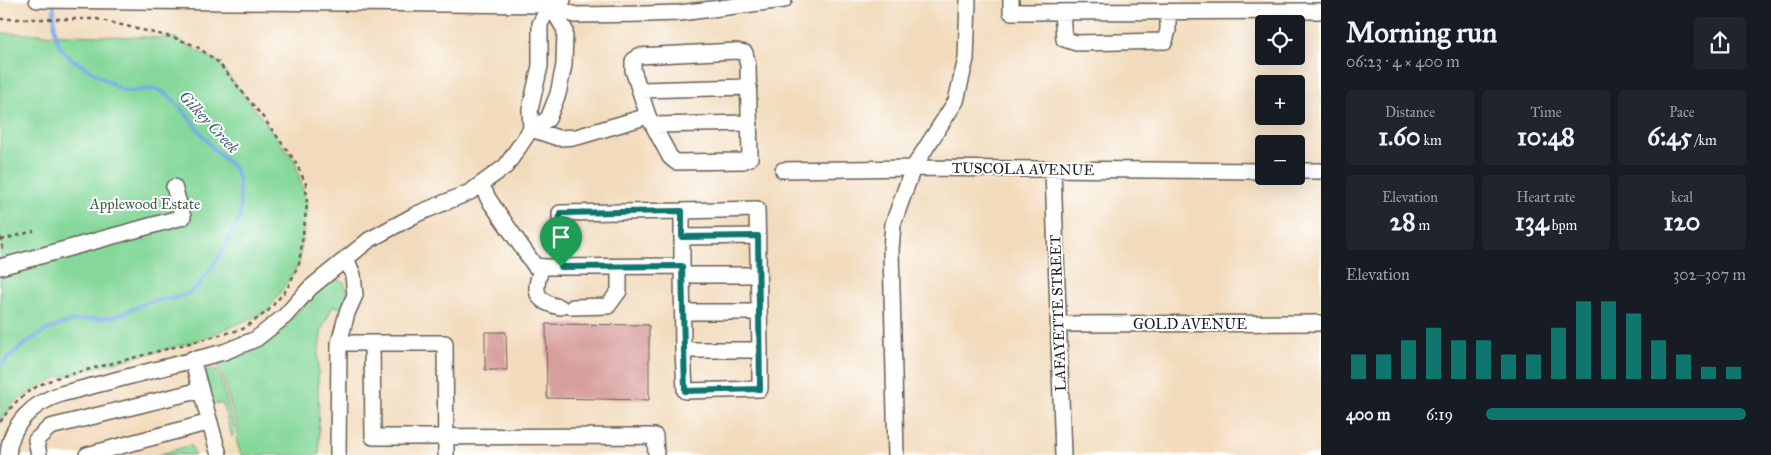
<!DOCTYPE html>
<html lang="en">
<head>
<meta charset="utf-8">
<style>
	:root { --surface:#171b24; --page:#20242c; --text:#f1f3f6; --muted:#9ea1a6; --accent:#0f766e }
	body { margin:0; font-family:"IM FELL Great Primer",serif; background:var(--page); color:var(--text); height:100vh; display:flex; flex-direction:column; font-size:19px; white-space:nowrap }
	* { box-sizing:border-box; margin:0 }
	p { font-size:16px; color:var(--muted) }
	.icon { flex:none; width:28px; height:28px; fill:none; stroke:currentColor; stroke-width:2; stroke-linecap:round; stroke-linejoin:round }
	.map { position:relative; flex:1; overflow:hidden }
	.details { display:flex; flex-direction:column; background:var(--surface); width:450px }
	.details>* { flex:none }
	.tools { position:absolute; left:1255px; top:15px; display:grid; gap:10px }
	.tools a { display:grid; place-items:center; width:50px; height:50px; border-radius:5px; background:var(--surface); box-shadow:0 5px 20px #0002; font-size:25px }
	.pin { position:absolute; display:grid; place-items:center; width:42px; height:42px; color:#fff; margin:-51px -21px; border-radius:50% 50% 50% 0; rotate:-45deg; box-shadow:0 0 5px #0007 }
	.pin .icon { rotate:45deg }
	.round { display:grid; place-items:center; flex:none; width:52px; height:52px; border-radius:5px; background:var(--page) }
	.head { display:flex; align-items:center; justify-content:space-between; height:85px; padding:0 25px }
	h1 { font-size:28px; font-weight:700; line-height:38px }
	.figures { display:grid; grid-template-columns:repeat(3,1fr); gap:8px; height:85px; padding:5px 25px }
	.figures div { display:grid; align-content:center; border-radius:5px; background:var(--page); text-align:center }
	.figures b { font-size:25px; font-weight:700 }
	.figures small { font-size:14px; font-weight:400 }
	.figures p { font-size:14px }
	.chart { height:140px; padding:10px 25px }
	.chart p { display:flex; justify-content:space-between }
	.chart svg { width:100%; height:90px; margin-top:5px; stroke:var(--accent); stroke-width:6 }
	ul { padding:0 25px; list-style:none; font-size:16px }
	li { display:grid; grid-template-columns:80px 60px 1fr; align-items:center; height:38px }
	li i { height:12px; border-radius:6px; background:var(--accent) }
	main { display:flex; flex:1; min-height:0 }
	.map>svg:first-child { display:block }
</style>
</head>
<body>
<main>
<div class="map">
<svg width="1321" height="455" viewBox="0 0 1321 455">
	<rect width="100%" height="100%" fill="#fff"/>
	<filter id="ink" filterUnits="userSpaceOnUse"><feTurbulence type="fractalNoise" baseFrequency=".02" numOctaves="2"/><feDisplacementMap in="SourceGraphic" scale="10" xChannelSelector="R" yChannelSelector="G"/><feConvolveMatrix kernelMatrix="1 2 1 2 8 2 1 2 1" color-interpolation-filters="sRGB"/></filter>
	<filter id="wash" filterUnits="userSpaceOnUse"><feTurbulence type="fractalNoise" baseFrequency=".0096" numOctaves="4" result="noise"/><feDisplacementMap in="SourceGraphic" scale="20" xChannelSelector="R" yChannelSelector="G"/><feGaussianBlur stdDeviation="1.12" result="paint"/><feColorMatrix in="noise" values="0 0 0 0 0 0 0 0 0 0 0 0 0 0 0 0 0 1.4 0 .05"/><feComposite in="paint" operator="in"/></filter>
	<g filter="url(#wash)">
		<rect width="100%" height="100%" fill="#f2dbbc"/>
		<!-- green -->
		<path fill="#85d89a" stroke="#507a5b" d="M0,33l175,5 43,24 77,99 12,43 -8,60 -31,47 -68,29 -144,38 -42,24 -14,21z
			M337,279l7,3 4,11 -7,15 -8,-2 -11,23 -4,27 1,99h-78l-5,-16 2,-9 -20,-67c24,-9 46,-17 65,-35 17,-16 32,-41 54,-49z
			M217,369l18,60 -3,8 -10,-34 -10,1 -8,-27 2,-7z
			M191,445l4,10h-38z"/>
		<g fill="none" stroke-linecap="round" stroke-linejoin="round">
			<!-- stream -->
			<path stroke="#78ace5" stroke-width="4" d="M0,366c19,-20 43,-37 69,-44 14,-4 28,-2 42,-5 14,-3 25,-11 39,-15 14,-4 31,-2 43,-12 13,-10 45,-61 47,-77 1,-9 -1,-20 -1,-30 -1,-18 -16,-23 -26,-35 -13,-14 -37,-52 -54,-58 -11,-4 -25,4 -37,0 -8,-3 -18,-12 -26,-16 -39,-23 -42,-25 -42,-71"/>
		</g>
		<g id="blocks">
			<!-- building -->
			<path fill="#d79f9c" d="M546,324l103,1v75l-102,-2z
				M485,332h21l1,38h-22z"/>
		</g>
	</g>
	<g filter="url(#ink)">
		<use href="#blocks" fill-opacity="0" stroke="#675f54" stroke-width="1"/>
		<g fill="none" stroke-linecap="round" stroke-linejoin="round">
			<defs>
				<path id="minor" d="M37,0l513,5 13,-5
					M1011,0v12l310,-1
					M550,5l25,10 71,-1 34,-1 104,-13
					M1062,12l2,27 12,4 89,-2 3,-11v-18
					M640,90l109,-3
					M653,125l97,-2
					M531,129l27,9 19,-1 71,-21 -15,-46v-9l5,-5 98,-5 9,2 3,12 2,93 -7,3 -67,1 -6,-5 -22,-41
					M531,129l-1,-19 10,-44v-42l10,-19v-5
					M783,170l130,-2 351,3
					M1053,170l10,285
					M1296,171h25
					M481,184l8,16 46,66 10,1 137,-1v-55l-122,2 1,54
					M682,211l75,-2 3,141h-77l-1,-84
					M682,237l76,-1
					M0,267l183,-50 -9,-30
					M542,267c-9,23 -8,35 18,40
					M682,275h76
					M573,307l35,-1 11,-15v-24
					M683,312h76
					M1059,324l262,-1
					M339,343h33l1,94 282,-1 1,19
					M372,343h73l1,112
					M683,350l2,41 75,-2v-39
					M192,359l27,96
					M8,455c2,-31 25,-52 53,-61l163,-42 32,-13 29,-23 25,-28 59,-48 48,-26 53,-22 36,-26 25,-37 17,-10 10,-25 6,-29 1,-35 -15,-25
					M39,455l-3,-15 14,-13 151,-37
					M87,455l123,-33
					M338,455l1,-112 8,-30 8,-18 -2,-20 -7,-17
					M896,455l-5,-205 2,-26 20,-56 43,-67 10,-42 2,-59"/>
			</defs>
			<!-- minor casing -->
			<use href="#minor" stroke="#675f54" stroke-width="18"/>
			<!-- path -->
			<path stroke="#675f54" stroke-width="2.5" stroke-dasharray="4 4" stroke-linecap="butt" d="M0,19h97l78,19 21,8 22,16 44,54 33,45 11,23 1,20 -8,60 -12,25 -19,22 -25,18 -187,49c-28,11 -39,20 -56,44
				M0,237l4,15
				M1,240l33,-9"/>
			<!-- minor -->
			<use href="#minor" stroke="#fff" stroke-width="15"/>
		</g>
	</g>
	<g fill="none" stroke-linecap="round" stroke-linejoin="round" filter="url(#ink)">
		<defs>
			<path id="route" d="M682,211v26l76,-1 2,153 -75,2 -3,-125 -121,1 -1,-54z"/>
		</defs>
		<!-- route casing -->
		<use href="#route" stroke="#fff" stroke-width="10"/>
		<!-- route -->
		<use href="#route" stroke="#0f766e" stroke-width="6"/>
	</g>
	<g text-anchor="middle" dominant-baseline="central" stroke-width="4" stroke-linejoin="round" paint-order="stroke">
		<!-- street labels -->
		<g font-size="15" fill="#1c1c1c" stroke="#fff">
			<text transform="translate(1023 169) rotate(1)">TUSCOLA AVENUE</text>
			<text transform="translate(1058 313) rotate(-92)">LAFAYETTE STREET</text>
			<text x="1190" y="324">GOLD AVENUE</text>
		</g>
		<!-- park labels -->
		<g font-size="15" fill="#415e48" stroke="#fff">
			<text x="145" y="204">Applewood Estate</text>
		</g>
		<!-- water labels -->
		<g font-size="16" font-style="italic" fill="#455d76" stroke="#fff">
			<text transform="translate(209 122) rotate(47)">Gilkey Creek</text>
		</g>
	</g>
</svg>
<div class="tools">
<a><svg class="icon" aria-label="locate" viewBox="0 0 24 24"><circle cx="12" cy="12" r="6"/><path d="M12 2v4M12 18v4M2 12h4M18 12h4"/></svg></a>
<a>+</a>
<a>−</a>
</div>
<div class="pin" style="left:561px;top:267px;background:#1e9e55"><svg class="icon" aria-label="arrive" viewBox="0 0 24 24"><path d="M6 21V4h12l-3 4 3 4H6"/></svg></div>
</div>
<section class="details">
<div class="head"><div><h1>Morning run</h1><p>06:23 · 4 × 400 m</p></div><a class="round"><svg class="icon" aria-label="share" viewBox="0 0 24 24"><path d="M12 15V3M7 8l5-5 5 5M5 13v7h14v-7"/></svg></a></div>
<div class="figures">
<div><p>Distance</p><b>1.60<small> km</small></b></div>
<div><p>Time</p><b>10:48</b></div>
<div><p>Pace</p><b>6:45<small> /km</small></b></div>
</div>
<div class="figures">
<div><p>Elevation</p><b>28<small> m</small></b></div>
<div><p>Heart rate</p><b>134<small> bpm</small></b></div>
<div><p>kcal</p><b>120</b></div>
</div>
<div class="chart"><p><span>Elevation</span>302–307 m</p>
<svg viewBox="0 0 160 44" preserveAspectRatio="none"><path d="M5 44V32M15 44V32M25 44V25M35 44V19M45 44V25M55 44V25M65 44V32M75 44V32M85 44V19M95 44V6M105 44V6M115 44V12M125 44V25M135 44V32M145 44V38M155 44V38"/></svg>
</div>
<ul>
<li><b>400 m</b>6:19<i style="width:100%"></i></li>
</ul>
</section>
</main>
</body>
</html>
